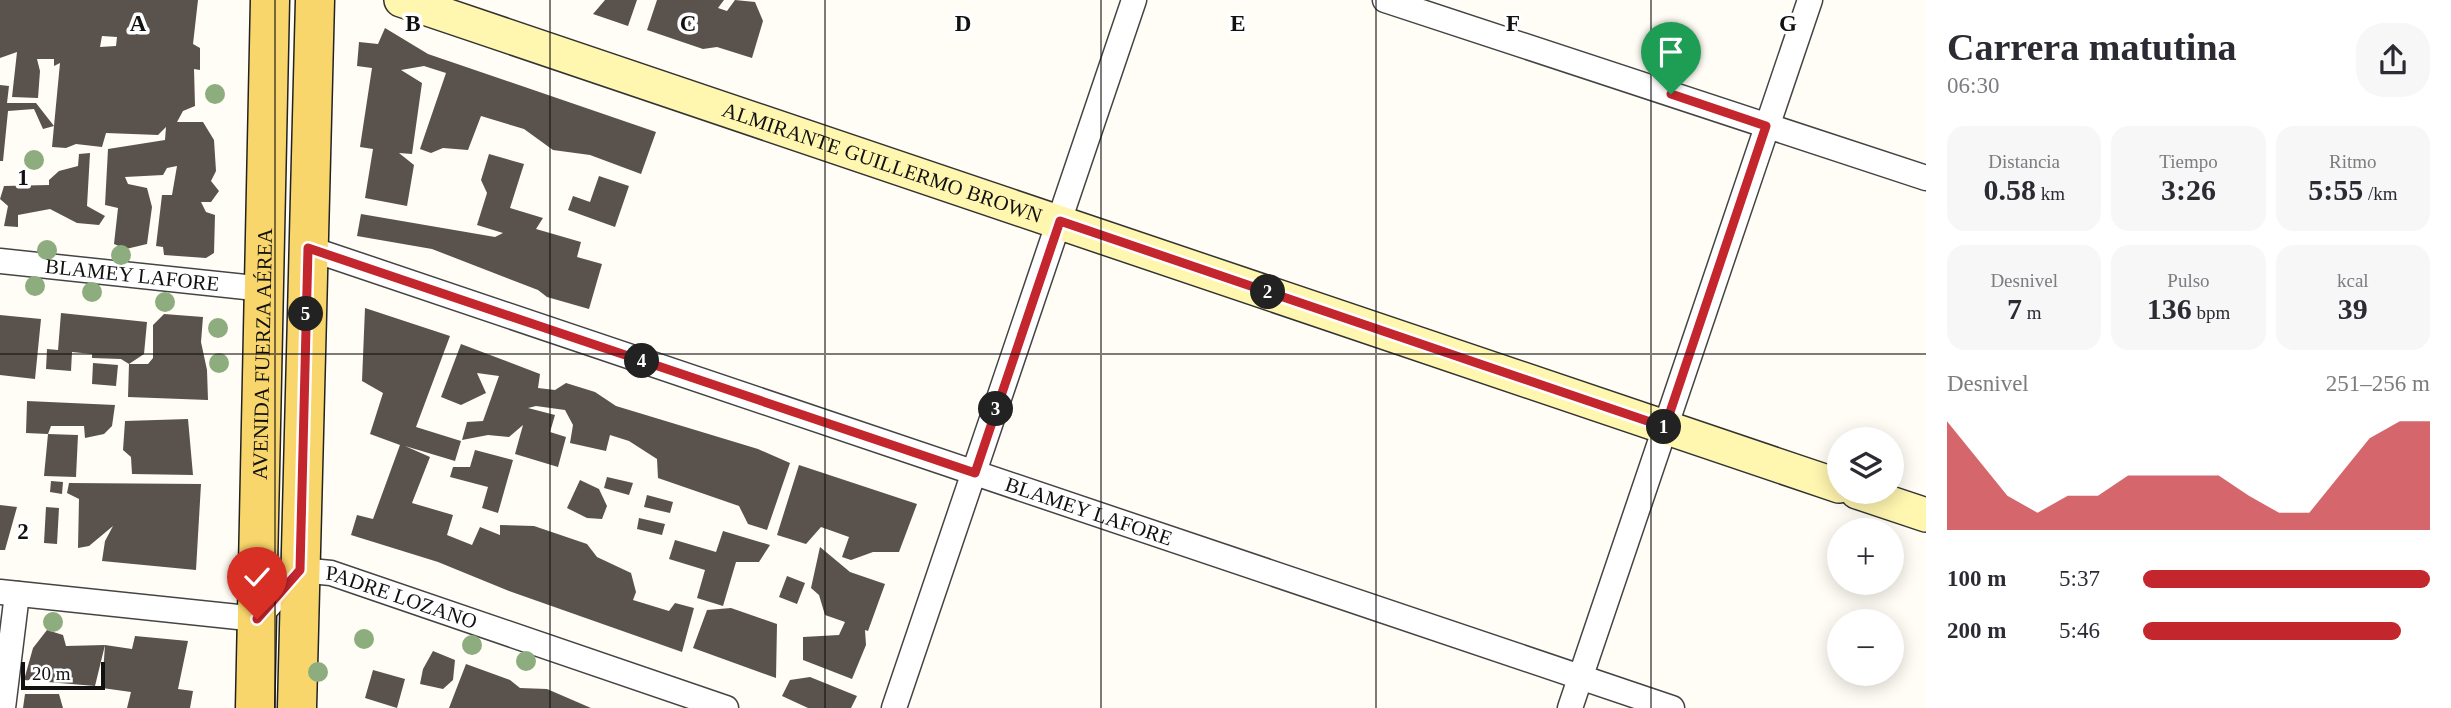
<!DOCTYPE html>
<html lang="es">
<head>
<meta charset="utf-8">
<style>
	:root { --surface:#fff; --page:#f7f7f7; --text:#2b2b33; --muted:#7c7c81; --accent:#c4262e }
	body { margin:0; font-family:"Times New Roman",serif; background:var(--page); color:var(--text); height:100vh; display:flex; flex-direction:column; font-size:26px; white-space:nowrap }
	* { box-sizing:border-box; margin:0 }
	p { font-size:23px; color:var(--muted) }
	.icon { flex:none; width:38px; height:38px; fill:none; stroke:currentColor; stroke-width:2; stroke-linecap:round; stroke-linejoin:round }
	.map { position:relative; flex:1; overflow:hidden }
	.drawer { display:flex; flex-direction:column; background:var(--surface); width:525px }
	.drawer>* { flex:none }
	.buttons { position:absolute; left:1827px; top:427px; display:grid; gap:14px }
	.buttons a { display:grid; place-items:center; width:77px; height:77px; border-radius:50%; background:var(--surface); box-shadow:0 4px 18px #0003; font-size:35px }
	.scale { position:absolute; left:21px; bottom:18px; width:84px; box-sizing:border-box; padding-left:7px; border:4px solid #111; border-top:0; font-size:19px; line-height:24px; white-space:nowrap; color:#111; -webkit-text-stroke:5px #fff; paint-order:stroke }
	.pin { position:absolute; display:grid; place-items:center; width:60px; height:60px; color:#fff; margin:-72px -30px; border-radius:50% 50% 50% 0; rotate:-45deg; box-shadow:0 0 7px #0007 }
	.pin .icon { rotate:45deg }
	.km { position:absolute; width:35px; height:35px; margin:-18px; border-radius:50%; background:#222; color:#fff; font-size:19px; line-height:35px; text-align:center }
	.round { display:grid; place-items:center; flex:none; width:74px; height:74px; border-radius:28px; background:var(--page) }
	.summary { display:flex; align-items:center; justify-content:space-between; height:119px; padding:0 21px }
	h1 { font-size:38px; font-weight:800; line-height:52px }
	.figures { display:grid; grid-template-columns:repeat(3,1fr); gap:10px; height:119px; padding:7px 21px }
	.figures div { display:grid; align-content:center; border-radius:18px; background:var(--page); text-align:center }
	.figures b { font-size:30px; font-weight:800 }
	.figures small { font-size:19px; font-weight:400 }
	.figures p { font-size:19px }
	.chart { height:196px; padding:14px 21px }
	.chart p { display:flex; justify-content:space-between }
	.chart svg { width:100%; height:126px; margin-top:7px; fill:var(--accent); opacity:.7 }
	ul { padding:0 21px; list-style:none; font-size:23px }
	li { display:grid; grid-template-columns:112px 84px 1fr; align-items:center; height:52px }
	li i { height:18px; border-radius:9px; background:var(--accent) }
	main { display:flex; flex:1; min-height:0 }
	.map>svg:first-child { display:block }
</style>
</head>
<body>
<main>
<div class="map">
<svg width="1926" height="708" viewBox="0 0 1926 708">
	<rect width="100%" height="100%" fill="#fffdf5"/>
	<!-- building -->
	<path fill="#5a524d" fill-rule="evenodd" d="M0,0h198l-5,44 7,4v22l-6,-1 1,37 -12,5 -6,11h26l11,18 2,31 -5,10 8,10 -8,11h-10l5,10 9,3 -1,38 -8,5 -42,-3 -1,-8 -7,-1 6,-51h10l5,-29 -10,2 -4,7 -38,2 3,7 19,4 5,19 -5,37 -21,5 -12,-5 4,-36 -13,-3 3,-56 57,-9 1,-13 -8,8 -52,-2 -4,14 -26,-3 -10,4 -14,-1 8,-84 -6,3v-7h-17l3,12 -2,27 -26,-1 5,-45 -17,6zM102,36l15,1 -1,9 -16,1z
		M605,0h32l-9,26 -35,-12z
		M657,0h67l-6,8 9,3 8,-11 20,2 8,19 -11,37 -35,-11 -14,2 -56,-19z
		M385,28l43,26 228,78 -15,42 -51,-19 -37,-5 -29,-21 -43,-13 -13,34 -25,-2 -12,5 -11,-4 26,-76 -22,-7 -23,4 21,13 -10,71 -13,-1 15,12 -7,41 -42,-8 8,-49 -13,-2 12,-79 -15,-2 2,-24 19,2z
		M0,85l9,1 -2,17h29l18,23 -11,3 -9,-20 -26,2 -5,50h-3z
		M90,153l-3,53 18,10 -6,9 -22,-2 -27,-14 -32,6v12l-14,-1 4,-20 -8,-7 4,-13 45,-1v-5l10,-9 19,-5 1,-12z
		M489,154l35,10 -14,44 33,10 -7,11 45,13 -4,15 25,7 -13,45 -42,-12 -9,-7 -106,-41 -75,-13 4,-22 134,23 8,-4 -26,-8 10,-32 -6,-13z
		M599,176l30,10 -14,41 -47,-17 5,-14 17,6z
		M365,308l85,28 -34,91 45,14 -6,20 -50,-15 25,11 -18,46 41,12 -6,20 25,10 8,-18 20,8v-10l34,1 53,18 10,13 34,16 5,19 -3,8 36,11 6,-8 19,5 -12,44 -173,-61 -71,-29 -87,-27 6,-20 16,4 27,-74 -30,-11 13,-41 -21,-12z
		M61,313l86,9 -3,32 -15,10 -8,-5 -29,-1v-4l-20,-2 -1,19 -25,-2 1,-20 11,1z
		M164,314l39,3 -2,25 6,28 1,30 -80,-3 1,-33h19l5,-6v-33z
		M0,315l41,4 -6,60 -35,-4z
		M461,344l79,30 -2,14 17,2 11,-7 29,9 21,14 142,43 32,14 -23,67 -19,-6 -9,-18 -81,-28 -1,-19 -28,-18 -19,-6 -4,16 -36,-8 3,-18 -8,-15 -29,-4 -8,2 27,7 -5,17 16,5 -8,30 -43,-13 8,-29 -14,12 -21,-2 -26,5 5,-18 16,-1 16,-45 -22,-3 9,20 -25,12 -20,-8z
		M93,363l25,2 -2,21 -24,-2z
		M27,401l88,4 -3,21 -8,8 -19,4 -1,-12h-33l-3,8 -22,-1z
		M188,419l5,56 -61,-1 -1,-17 -8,-7 2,-29z
		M48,434l30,1 -2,42 -32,-1z
		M475,450l38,10 -15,53 -16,-5 6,-21 -38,-10 3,-10h17z
		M799,465l118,39 -18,48h-26l-22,8 -9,-3 7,-20 -28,-10 -15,17 -29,-9z
		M607,477l26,6 -4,12 -25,-7z
		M580,480l19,9 8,17 -5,13 -15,-1 -20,-10z
		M51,481l12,1 -1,12 -12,-2z
		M69,483l132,1 -5,86 -94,-9 3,-20 8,-15 -24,20 -11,2 1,-49 -12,-6z
		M647,495l26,7 -3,11 -26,-6z
		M0,505l17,2 -12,43h-5z
		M46,507l13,1 -2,36 -13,-1z
		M639,518l26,6 -3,11 -25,-6z
		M723,531l47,14 -11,17h-23l-13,44 -26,-8 8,-28 -36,-11 6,-19 41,12z
		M820,547l30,25 35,12 -17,47 -3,-1 1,15 -14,34 -49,-19v-23l36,-2 6,-13 -20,-7 -6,-20 -8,-7z
		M787,576l18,7 -8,21 -18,-7z
		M731,608l46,16 -1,54 -83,-30 14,-38z
		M47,630l16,5 3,11 39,-1 -10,41 -71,-6 9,-32z
		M135,636l53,5 -10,48 15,2 -3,17h-63l4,-16 -29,-4 3,-43 27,4z
		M433,651l22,9 -2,20 -10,9 -23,-5 3,-15z
		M466,664l44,16 10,8 27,1 44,19h-142z
		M373,670l32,9 -8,29 -32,-10z
		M810,677l47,19 -6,12h-43l-26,-12 8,-16z
		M25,694h34l4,14h-40z"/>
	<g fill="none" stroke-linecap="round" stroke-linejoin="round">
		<defs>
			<g id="street">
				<path d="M1385,0l541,178"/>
				<path id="s1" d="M308,248l1364,460"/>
				<path id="s2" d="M0,261l264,28"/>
				<path id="s3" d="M0,592l257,27 43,-49 31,3 395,135"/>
				<path d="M3,708l14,-114"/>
				<path d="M894,708l240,-708"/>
				<path d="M1570,708l240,-708"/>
			</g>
			<g id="secondary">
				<path id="s4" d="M401,0l1438,486"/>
				<path d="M1857,492l69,23"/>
			</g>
			<g id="primary">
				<path id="s5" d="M255,708l15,-708"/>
				<path d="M297,708l18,-708"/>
			</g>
		</defs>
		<!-- street casing -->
		<use href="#street" stroke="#444" stroke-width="27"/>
		<!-- secondary casing -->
		<use href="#secondary" stroke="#333" stroke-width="36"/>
		<!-- primary casing -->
		<use href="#primary" stroke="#222" stroke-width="41"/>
		<!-- street -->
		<use href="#street" stroke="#fff" stroke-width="24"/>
		<!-- secondary -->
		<use href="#secondary" stroke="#fff6b0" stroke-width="33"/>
		<!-- primary -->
		<use href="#primary" stroke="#f9d66b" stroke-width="38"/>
	</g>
	<!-- trees -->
	<g fill="#8dad7f">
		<circle cx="215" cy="94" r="10"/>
		<circle cx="34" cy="160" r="10"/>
		<circle cx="47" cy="250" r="10"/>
		<circle cx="121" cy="255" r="10"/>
		<circle cx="35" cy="286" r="10"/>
		<circle cx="92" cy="292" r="10"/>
		<circle cx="165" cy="302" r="10"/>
		<circle cx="218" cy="328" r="10"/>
		<circle cx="219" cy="363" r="10"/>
		<circle cx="53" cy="622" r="10"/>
		<circle cx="364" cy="639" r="10"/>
		<circle cx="472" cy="645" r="10"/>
		<circle cx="526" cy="661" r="10"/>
		<circle cx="318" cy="672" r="10"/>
	</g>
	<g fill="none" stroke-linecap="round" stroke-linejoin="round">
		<defs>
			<path id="route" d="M257,619l43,-49 8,-322 667,225 85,-252 605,206 101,-301 -95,-32"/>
		</defs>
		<!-- route casing -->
		<use href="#route" stroke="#fff" stroke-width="14"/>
		<!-- route -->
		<use href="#route" stroke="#c4262e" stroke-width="9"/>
	</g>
	<!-- grid -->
	<path fill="none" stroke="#111" stroke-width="2" stroke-opacity="0.55" d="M275,0v708M550,0v708M825,0v708M1101,0v708M1376,0v708M1651,0v708M0,354h1926"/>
	<g text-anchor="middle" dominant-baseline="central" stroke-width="7" stroke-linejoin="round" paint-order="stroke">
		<!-- street labels -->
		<g font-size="21" fill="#111" stroke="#fff">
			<text stroke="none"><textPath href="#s4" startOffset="508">ALMIRANTE GUILLERMO BROWN</textPath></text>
			<text stroke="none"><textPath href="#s2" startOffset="133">BLAMEY LAFORE</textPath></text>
			<text stroke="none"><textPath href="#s5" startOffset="354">AVENIDA FUERZA AÉREA</textPath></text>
			<text stroke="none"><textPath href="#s1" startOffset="824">BLAMEY LAFORE</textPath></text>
			<text stroke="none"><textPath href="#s3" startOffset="429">PADRE LOZANO</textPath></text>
		</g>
	</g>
	<g font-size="23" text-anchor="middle" font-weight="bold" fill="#111" stroke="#fff" stroke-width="7" stroke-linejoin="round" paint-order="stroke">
		<text x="138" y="31">A</text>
		<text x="413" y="31">B</text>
		<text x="688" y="31">C</text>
		<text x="963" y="31">D</text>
		<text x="1238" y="31">E</text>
		<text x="1513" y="31">F</text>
		<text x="1788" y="31">G</text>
		<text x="23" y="185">1</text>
		<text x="23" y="539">2</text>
	</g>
</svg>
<div class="buttons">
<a><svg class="icon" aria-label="layers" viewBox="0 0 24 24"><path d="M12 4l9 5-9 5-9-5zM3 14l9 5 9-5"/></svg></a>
<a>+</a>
<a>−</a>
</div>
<div class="scale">20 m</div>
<div class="pin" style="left:1671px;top:94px;background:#1e9e55"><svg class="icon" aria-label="arrive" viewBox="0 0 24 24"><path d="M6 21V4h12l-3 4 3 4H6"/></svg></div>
<div class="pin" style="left:257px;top:619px;background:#d93025"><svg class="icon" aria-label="check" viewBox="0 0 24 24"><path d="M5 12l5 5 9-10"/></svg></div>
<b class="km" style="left:1664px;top:427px">1</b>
<b class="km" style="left:1268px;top:292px">2</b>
<b class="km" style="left:996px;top:409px">3</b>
<b class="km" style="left:642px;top:361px">4</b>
<b class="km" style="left:306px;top:314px">5</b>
</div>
<section class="drawer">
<div class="summary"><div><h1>Carrera matutina</h1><p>06:30</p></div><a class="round"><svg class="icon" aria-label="share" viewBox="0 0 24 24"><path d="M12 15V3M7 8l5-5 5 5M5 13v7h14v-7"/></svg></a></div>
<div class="figures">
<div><p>Distancia</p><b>0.58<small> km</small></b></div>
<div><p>Tiempo</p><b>3:26</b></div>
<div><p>Ritmo</p><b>5:55<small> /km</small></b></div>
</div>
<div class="figures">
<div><p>Desnivel</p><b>7<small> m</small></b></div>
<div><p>Pulso</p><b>136<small> bpm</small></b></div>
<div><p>kcal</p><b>39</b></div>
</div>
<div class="chart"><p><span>Desnivel</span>251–256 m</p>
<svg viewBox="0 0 160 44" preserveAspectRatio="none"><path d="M0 44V6L10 19L20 32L30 38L40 32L50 32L60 25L70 25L80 25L90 25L100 32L110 38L120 38L130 25L140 12L150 6L160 6V44z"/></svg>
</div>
<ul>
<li><b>100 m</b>5:37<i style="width:100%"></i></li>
<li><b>200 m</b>5:46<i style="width:90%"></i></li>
</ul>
</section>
</main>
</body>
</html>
